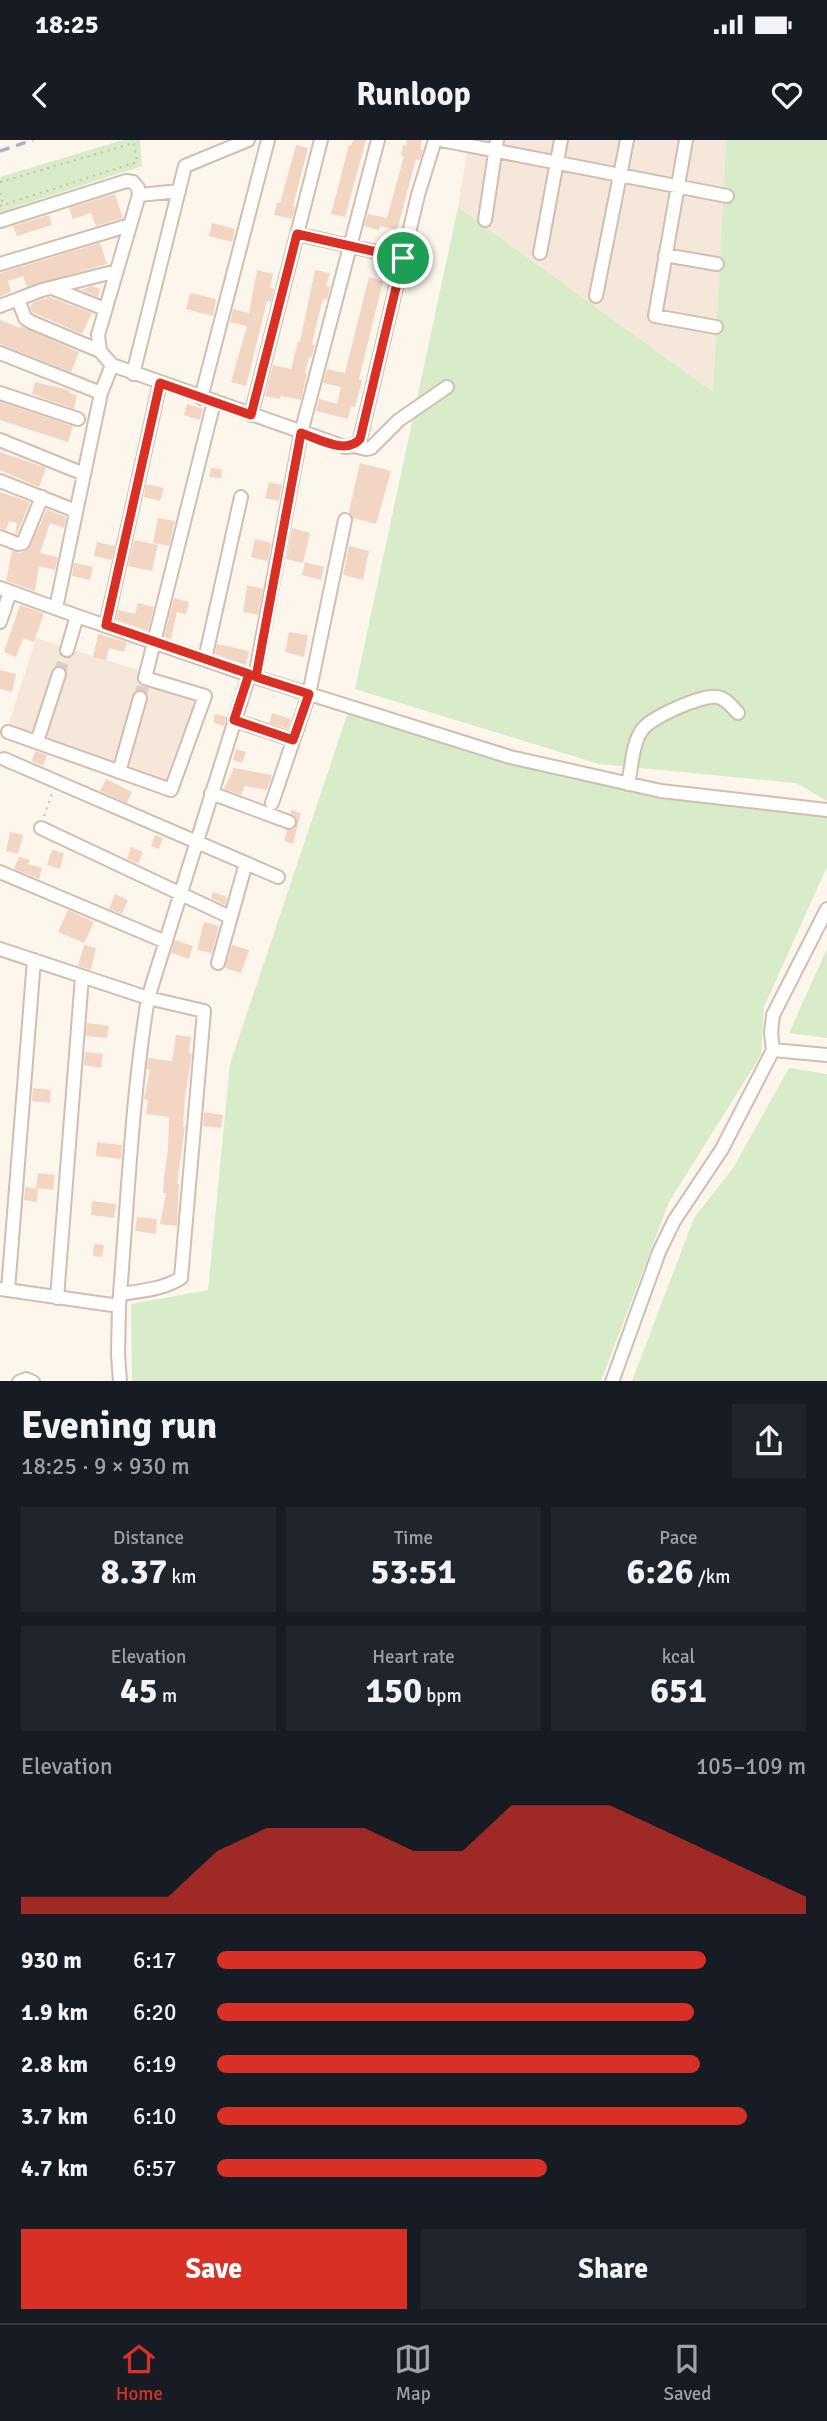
<!DOCTYPE html>
<html lang="en">
<head>
<meta charset="utf-8">
<style>
	:root { --surface:#171b24; --page:#20242c; --text:#f1f3f6; --muted:#9ea1a6; --line:#363941; --accent:#d93025 }
	body { margin:0; font-family:Signika,sans-serif; background:var(--page); color:var(--text); height:100vh; display:flex; flex-direction:column; font-size:26px; white-space:nowrap }
	* { box-sizing:border-box; margin:0 }
	p { font-size:23px; color:var(--muted) }
	.icon { flex:none; width:38px; height:38px; fill:none; stroke:currentColor; stroke-width:2; stroke-linecap:round; stroke-linejoin:round }
	.map { position:relative; height:1241px; overflow:hidden }
	.sheet { display:flex; flex-direction:column; background:var(--surface); flex:1 }
	.sheet>* { flex:none }
	.pin { position:absolute; display:grid; place-items:center; width:60px; height:60px; color:#fff; margin:-30px; border:4px solid #fff; border-radius:50%; box-shadow:0 2px 7px #0007 }
	.round { display:grid; place-items:center; flex:none; width:74px; height:74px; border-radius:0px; background:var(--page) }
	.headline { display:flex; align-items:center; justify-content:space-between; height:119px; padding:0 21px }
	h1 { font-size:38px; font-weight:700; line-height:52px }
	.stats { display:grid; grid-template-columns:repeat(3,1fr); gap:10px; height:119px; padding:7px 21px }
	.stats div { display:grid; align-content:center; border-radius:0px; background:var(--page); text-align:center }
	.stats b { font-size:35px; font-weight:700 }
	.stats small { font-size:19px; font-weight:400 }
	.stats p { font-size:19px }
	.chart { height:196px; padding:14px 21px }
	.chart p { display:flex; justify-content:space-between }
	.chart svg { width:100%; height:126px; margin-top:7px; fill:var(--accent); opacity:.7 }
	.cta { display:flex; gap:14px; margin-top:auto; padding:14px 21px }
	.cta a { flex:1; height:80px; border-radius:0px; background:var(--accent); color:#fff; font-size:28px; font-weight:700; line-height:80px; text-align:center }
	.cta a+a { background:var(--page); color:var(--text) }
	ul { padding:0 21px; list-style:none; font-size:23px }
	li { display:grid; grid-template-columns:112px 84px 1fr; align-items:center; height:52px }
	li i { height:18px; border-radius:9px; background:var(--accent) }
	.status { display:flex; justify-content:space-between; align-items:center; height:49px; padding:0 35px; background:var(--surface); direction:ltr }
	.status svg { height:19px; fill:currentColor }
	header { display:flex; justify-content:space-between; align-items:center; height:91px; padding:0 21px; background:var(--surface); font-size:32px; font-weight:700 }
	.tabs { display:flex; justify-content:space-around; align-items:center; height:98px; border-top:2px solid var(--line); background:var(--surface); font-size:19px; color:var(--muted) }
	.tabs a { display:grid; justify-items:center; gap:4px }
	.tabs .current { color:var(--accent) }
	.map>svg:first-child { display:block }
</style>
</head>
<body>
<div class="status"><b>18:25</b><svg viewBox="0 0 49 12"><path d="M0 12V9h3v3zM5 12V6h3v6zM10 12V3h3v9zM15 12V0h3v12zM26 1h20v11H26zM47 4h2v5h-2z"/></svg></div>
<header><svg class="icon" aria-label="back" viewBox="0 0 24 24"><path d="M15 5l-7 7 7 7"/></svg>Runloop<svg class="icon" aria-label="heart" viewBox="0 0 24 24"><path d="M12 20l-8-8c-3-5 5-10 8-4 3-6 11-1 8 4z"/></svg></header>
<div class="map">
<svg width="827" height="1242" viewBox="0 0 827 1242">
	<rect width="100%" height="100%" fill="#fdf6ec"/>
	<!-- residential -->
	<path fill="#f5e8da" d="M469,0h257l-13,252 -255,-185z
		M36,498l175,55 -32,101 -175,-55z"/>
	<!-- green -->
	<path fill="#d8ecc9" d="M123,0h17l2,26 -142,46v-35z
		M726,0h101v661l-31,-18 -197,-19 -244,-75 103,-482 255,185z
		M348,572l294,81 185,24v50l-63,140 -3,48 -92,147 -68,179h-469l-1,-77 77,-14 22,-226z
		M827,809v89l-38,-5z
		M789,928l38,6v307h-195l62,-163 39,-50z"/>
	<!-- building -->
	<path fill="#f3d5c3" d="M353,0h13l-21,77 -14,-3 18,-69 2,1z
		M407,0h15l-2,9 3,1 -3,10 -4,-1 -19,71 -17,-4 -1,4 -15,-4 4,-12 19,4 17,-62h-3l2,-11 3,1z
		M296,5l12,3 -15,58 2,1 -3,12 -18,-4 3,-13 3,1z
		M115,54l8,24 -27,8 -5,-13 -18,6 -4,-11z
		M49,75l3,10 -35,11 -4,-10z
		M212,83l23,6 -3,13 -23,-6z
		M100,103l7,21 -80,23 -4,-11 -15,5 3,11 -11,5v-24z
		M257,130l16,4 -3,14 4,1 -3,13 -4,-1 -21,85 -15,-4 16,-56 -17,-4 3,-13 16,4z
		M315,130l15,3 -4,13 4,1 -3,13 -4,-1 -7,27 -4,18 3,1 -3,12h-3l-4,16 2,1 -6,26 -20,-4 -1,3 -15,-3 8,-31 18,4 7,-28 2,1z
		M369,137l14,4 -24,98 3,1 -7,27 -4,-1 -3,13 -32,-8 3,-12 18,5 4,-17 -18,-4 4,-14 18,4z
		M92,146l8,3 -2,8 -17,-7z
		M190,153l26,6 -3,17 -27,-7z
		M49,157l43,16 -10,21 -50,-22 -2,-5 2,-4z
		M0,180l20,8 1,-2 58,26 -8,20 -71,-28z
		M35,242l30,7 4,2v2l8,2 -3,14 -42,-15z
		M0,262l73,24 -5,16 -68,-22z
		M187,264l16,5 -3,11 -16,-5z
		M0,312l46,16 -7,19 -39,-17z
		M360,323l31,8 -15,53 -23,-6 -4,-6z
		M211,328l11,1 -1,9 -12,-1z
		M269,342l13,3 -3,16 -14,-3z
		M146,344l18,4 -4,13 -16,-4z
		M0,352l30,10 -13,32 -2,-1 2,-10 -8,-2 -3,9 -6,-2z
		M47,369l19,8 -2,11 -14,-5 -10,30 18,4 -3,13 -16,-4 -4,25 -29,-10 6,-30 8,2 9,-4z
		M158,378l17,3 -6,25 -16,-3z
		M292,388l18,5 -7,30 -17,-4z
		M255,399l16,4 -3,18 -17,-4z
		M134,400l24,5 -6,26 -24,-5z
		M97,402l18,4 -3,14 -18,-4z
		M349,406l20,5 -6,29 -20,-5z
		M305,422l19,5 -3,13 -19,-5z
		M74,423l19,4 -3,13 -18,-4z
		M247,445l16,4 -5,26 -15,-3z
		M174,458l15,4 -3,12 -9,-2 -6,27 -7,-2z
		M138,463l16,4 -6,24 -32,-11 2,-10 17,4z
		M20,465l24,8 -10,29 -11,-4 -7,19 -12,-5z
		M289,492l19,3 -4,22 -19,-5z
		M98,494l29,8 -3,10 -15,-4 -3,12 -13,-3z
		M217,504l32,7 -3,14 -31,-11z
		M0,530l16,4 -4,18 -12,-3z
		M272,573l19,6 -3,10 -19,-6z
		M215,574l11,3 -2,9 -11,-4z
		M236,609l10,3 -4,11 -9,-3z
		M35,611l12,4 -4,11 -11,-5z
		M234,628l38,7 -5,15 -22,-4 -4,9 -17,-6z
		M106,639l26,13 -5,11 -27,-12z
		M291,670l10,3 -8,31 -9,-3 3,-11 7,-1 3,-5 -1,-7 -6,-4z
		M10,692l13,3 -5,19 -12,-3z
		M155,695l8,3 -4,11 -8,-3z
		M131,707l12,5 -5,12 -11,-5z
		M52,710l12,3 -4,16 -13,-4z
		M19,717l11,3 -2,4 14,4 -3,11 -25,-10z
		M213,752l14,5 -2,8 -14,-7z
		M115,754l13,6 -6,14 -13,-5z
		M68,770l26,12 -10,21 -26,-11z
		M204,782l15,4 -7,27 -15,-3z
		M175,800l18,6 -4,13 -18,-6z
		M84,805l12,3 -5,22 -13,-4z
		M232,805l17,5 -8,23 -16,-5z
		M87,883l22,3 -2,12 -21,-2z
		M176,895l15,2 -2,16h3l-7,44 -2,29 2,1 -8,57h2l-2,42 -17,-2 6,-31h-3l1,-15 4,-29 1,-32 -23,-3 2,-14 -4,-1 6,-29 -3,-1 1,-11 24,3z
		M85,912l18,2 -2,14 -17,-3z
		M33,948l18,2 -1,13 -18,-2z
		M204,972l19,3 -2,13 -18,-2z
		M97,1002l25,3 -1,14 -25,-3z
		M38,1033l17,2 -2,15 -17,-2z
		M25,1047l13,2 -1,13 -13,-2z
		M92,1061l24,3 -2,14 -23,-3z
		M137,1077l20,2 -1,15 -21,-3z
		M94,1104l10,1 -2,12 -9,-1z"/>
	<g fill="none" stroke-linecap="round" stroke-linejoin="round">
		<!-- minor-tunnel -->
		<path stroke="#dcd0c4" stroke-width="12" stroke-dasharray="12 6" stroke-linecap="butt" d="M59,534l8,-24
			M140,558l5,-20"/>
		<defs>
			<path id="minor" d="M441,0l286,56
				M686,0l-31,176 61,11
				M139,55l40,-4
				M485,80l12,-80
				M0,81l126,-40 7,1 5,6 1,7 -41,140 2,16 12,14
				M297,94l106,24
				M540,113l21,-113
				M665,115l52,9
				M0,124l130,-39
				M52,148l53,21
				M596,156l31,-156
				M18,159l7,19 6,4 69,29
				M0,166l42,-16 75,-19
				M0,213l101,40
				M133,234l52,-208 63,-26
				M0,253l78,26
				M201,258l67,-258
				M251,275l70,-275
				M0,300l84,34
				M354,306l12,3 5,-1 28,-28 48,-33
				M0,341l76,30
				M0,397l18,7 5,-1 19,-46
				M0,448l77,28 172,59 261,82 151,34 166,19
				M56,468l45,-215 11,-28 233,82 9,-1 6,-7 58,-244 17,-55
				M0,482l10,-30
				M106,485l54,-242
				M67,510l10,-34
				M205,519l36,-162
				M255,537l46,-244 77,-293
				M234,580l59,20
				M8,592l163,58 34,-94 -60,-18 69,-276
				M37,602l22,-68
				M4,619l274,118
				M119,632l21,-74
				M628,644c4,-17 4,-40 14,-54 7,-12 61,-36 75,-33 9,1 15,10 21,16
				M211,653l78,29
				M272,663l37,-109 36,-174
				M41,688l189,89
				M0,732l166,70
				M0,809l148,49 101,-323
				M218,823l28,-100
				M773,910l-2,-17 2,-18 54,-106
				M0,1149l119,17 -1,48 2,28
				M8,1150l26,-330
				M57,1158l25,-321
				M119,1166l1,-12c8,-98 12,-198 28,-296l56,13 -23,267c-17,11 -40,13 -61,16
				M19,1242l7,-3 7,3
				M612,1242l47,-130 15,-31 48,-72 51,-99 54,5"/>
		</defs>
		<!-- minor casing -->
		<use href="#minor" stroke="#d1beb0" stroke-width="16"/>
		<!-- path -->
		<path stroke="#d9b8a5" stroke-width="2" stroke-dasharray="2 5" stroke-linecap="butt" d="M0,42l134,-39 3,19 -137,44
			M0,53l3,11
			M44,676l9,-25"/>
		<!-- minor -->
		<use href="#minor" stroke="#fff" stroke-width="12"/>
		<!-- rail -->
		<path stroke="#b9a8c9" stroke-width="3.5" stroke-dasharray="10 7" stroke-linecap="butt" d="M0,11l33,-11"/>
	</g>
	<g fill="none" stroke-linecap="round" stroke-linejoin="round">
		<defs>
			<path id="route" d="M297,94l106,24 -43,181c-14,16 -41,0 -59,-6l-45,244 53,17 -16,46 -59,-20 15,-46 -143,-49 54,-242 91,32z"/>
		</defs>
		<!-- route casing -->
		<use href="#route" stroke="#fff" stroke-width="14"/>
		<!-- route -->
		<use href="#route" stroke="#d93025" stroke-width="9"/>
	</g>
</svg>
<div class="pin" style="left:403px;top:118px;background:#1e9e55"><svg class="icon" aria-label="arrive" viewBox="0 0 24 24"><path d="M6 21V4h12l-3 4 3 4H6"/></svg></div>
</div>
<section class="sheet">
<div class="headline"><div><h1>Evening run</h1><p>18:25 · 9 × 930 m</p></div><a class="round"><svg class="icon" aria-label="share" viewBox="0 0 24 24"><path d="M12 15V3M7 8l5-5 5 5M5 13v7h14v-7"/></svg></a></div>
<div class="stats">
<div><p>Distance</p><b>8.37<small> km</small></b></div>
<div><p>Time</p><b>53:51</b></div>
<div><p>Pace</p><b>6:26<small> /km</small></b></div>
</div>
<div class="stats">
<div><p>Elevation</p><b>45<small> m</small></b></div>
<div><p>Heart rate</p><b>150<small> bpm</small></b></div>
<div><p>kcal</p><b>651</b></div>
</div>
<div class="chart"><p><span>Elevation</span>105–109 m</p>
<svg viewBox="0 0 160 44" preserveAspectRatio="none"><path d="M0 44V38L10 38L20 38L30 38L40 22L50 14L60 14L70 14L80 22L90 22L100 6L110 6L120 6L130 14L140 22L150 30L160 38V44z"/></svg>
</div>
<ul>
<li><b>930 m</b>6:17<i style="width:83%"></i></li>
<li><b>1.9 km</b>6:20<i style="width:81%"></i></li>
<li><b>2.8 km</b>6:19<i style="width:82%"></i></li>
<li><b>3.7 km</b>6:10<i style="width:90%"></i></li>
<li><b>4.7 km</b>6:57<i style="width:56%"></i></li>
</ul>
<div class="cta"><a>Save</a><a>Share</a></div>
</section>
<nav class="tabs">
<a class="current"><svg class="icon" aria-label="home" viewBox="0 0 24 24"><path d="M3 11l9-7 9 7M6 9v11h12V9"/></svg>Home</a>
<a><svg class="icon" aria-label="map" viewBox="0 0 24 24"><path d="M3 6l6-2 6 2 6-2v14l-6 2-6-2-6 2zM9 4v14M15 6v14"/></svg>Map</a>
<a><svg class="icon" aria-label="saved" viewBox="0 0 24 24"><path d="M7 4h10v16l-5-4-5 4z"/></svg>Saved</a>
</nav>
</body>
</html>
